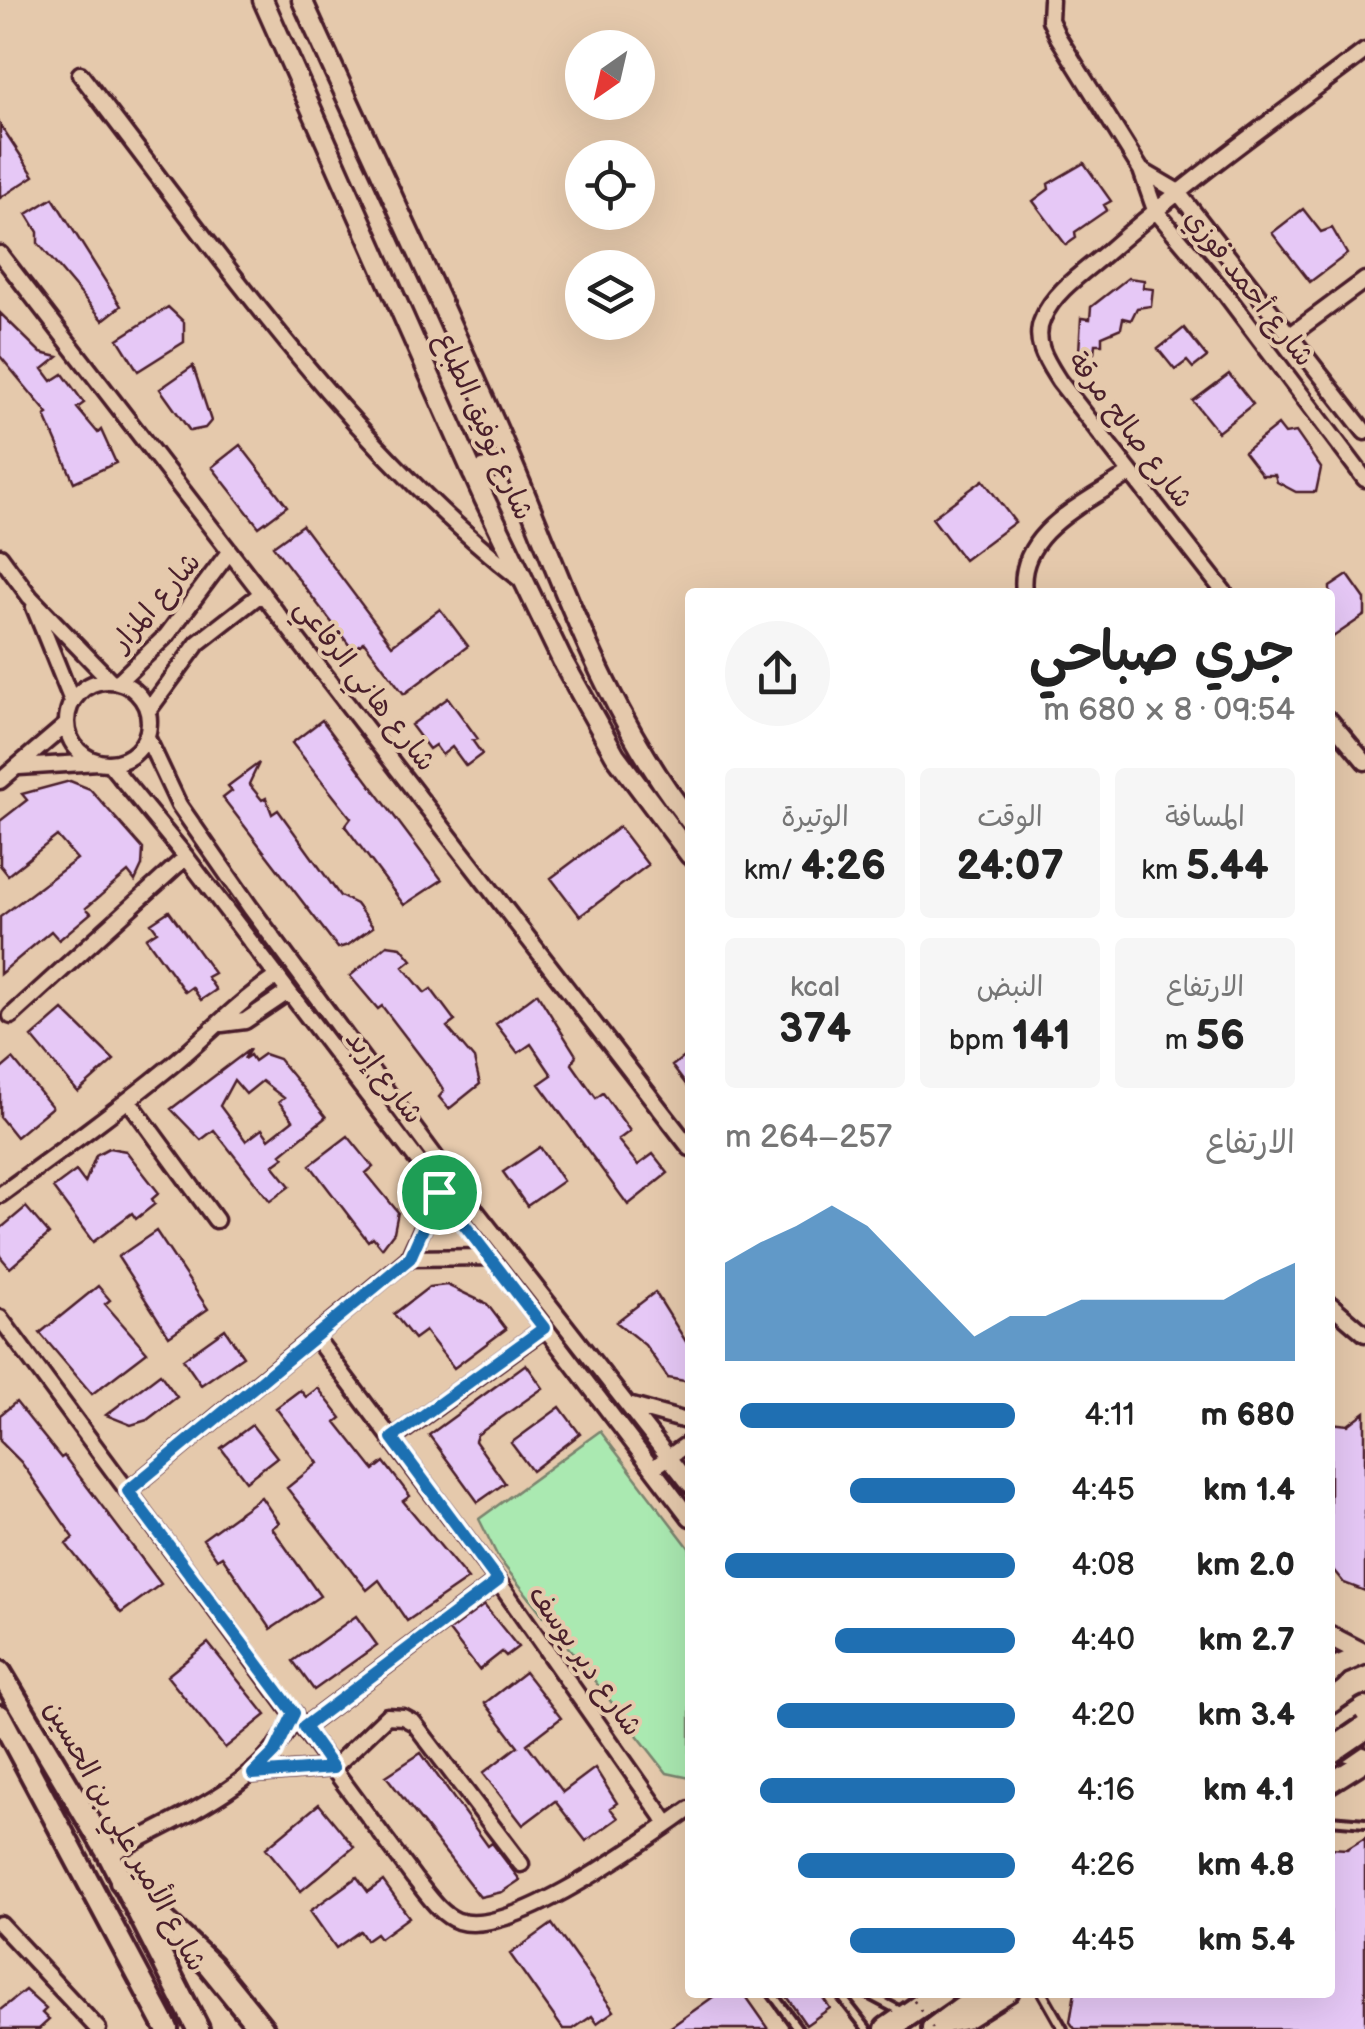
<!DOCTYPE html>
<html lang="ar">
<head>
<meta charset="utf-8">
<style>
	:root { --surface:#fff; --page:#f6f6f6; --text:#222; --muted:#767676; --accent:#1f6fb2 }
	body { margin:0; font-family:"Balsamiq Sans","Playpen Sans Arabic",sans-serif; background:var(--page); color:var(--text); direction:rtl; height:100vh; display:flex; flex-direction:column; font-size:38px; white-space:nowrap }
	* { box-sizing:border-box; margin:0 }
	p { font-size:32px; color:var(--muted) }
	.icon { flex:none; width:55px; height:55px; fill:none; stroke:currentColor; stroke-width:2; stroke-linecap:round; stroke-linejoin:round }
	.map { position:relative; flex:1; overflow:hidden; direction:ltr }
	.side { position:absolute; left:685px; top:588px; width:650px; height:1410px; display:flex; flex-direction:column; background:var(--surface); border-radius:10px; box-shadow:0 10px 40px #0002; direction:rtl }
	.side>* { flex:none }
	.needle { width:65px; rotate:214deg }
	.controls { position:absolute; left:565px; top:30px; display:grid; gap:20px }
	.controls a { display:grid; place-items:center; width:90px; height:90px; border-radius:50%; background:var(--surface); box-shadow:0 10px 40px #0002; font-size:50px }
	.pin { position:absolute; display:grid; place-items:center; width:85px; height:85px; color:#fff; margin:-42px; border:5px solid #fff; border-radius:50%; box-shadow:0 2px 10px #0007 }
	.round { display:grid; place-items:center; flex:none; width:105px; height:105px; border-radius:52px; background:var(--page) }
	.head { display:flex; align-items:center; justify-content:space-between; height:170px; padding:0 40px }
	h1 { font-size:55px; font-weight:600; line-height:75px }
	.metrics { display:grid; grid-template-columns:repeat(3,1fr); gap:15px; height:170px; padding:10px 40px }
	.metrics div { display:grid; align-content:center; border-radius:10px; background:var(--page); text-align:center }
	.metrics b { font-size:42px; font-weight:600 }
	.metrics small { font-size:28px; font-weight:400 }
	.metrics p { font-size:28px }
	.chart { height:280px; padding:20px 40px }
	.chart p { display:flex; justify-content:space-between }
	.chart svg { width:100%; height:180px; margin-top:10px; fill:var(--accent); opacity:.7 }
	ul { padding:0 40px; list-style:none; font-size:32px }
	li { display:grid; grid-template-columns:160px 120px 1fr; align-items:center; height:75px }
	li i { height:25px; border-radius:12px; background:var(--accent) }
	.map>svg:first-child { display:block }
</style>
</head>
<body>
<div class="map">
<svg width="1365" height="2029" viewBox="0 0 1365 2029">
	<rect width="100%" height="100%" fill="#e5c9ac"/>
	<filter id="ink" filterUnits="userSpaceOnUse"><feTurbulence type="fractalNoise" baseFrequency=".01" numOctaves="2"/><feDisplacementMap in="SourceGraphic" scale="20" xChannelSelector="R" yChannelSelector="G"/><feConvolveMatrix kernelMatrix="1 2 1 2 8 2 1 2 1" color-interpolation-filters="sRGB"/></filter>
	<g filter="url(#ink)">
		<!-- green -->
		<path fill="#aae9b1" stroke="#7a846e" stroke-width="2.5" d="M600,1431l90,118v229l-23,-5 -168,-214 -20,-40z"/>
		<!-- building -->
		<path fill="#e6c8f6" stroke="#4a1f2b" stroke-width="2.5" fill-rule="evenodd" d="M0,124l34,52 -34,22z
			M1084,163l27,38 -7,4 3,5 -32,22 1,6 -10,7 -33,-44 16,-12 -1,-5z
			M53,198l68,108 -18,14 -65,-77v-11l-11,-18z
			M1303,209l18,23 11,-4 15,26 -37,28 -38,-49z
			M1128,278l16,2 -1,8 10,1 -2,17 -14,2 -6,12 -8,-2 -2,10 -19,8v8h-7l-1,9 -15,-1 2,-34 9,1 1,-12z
			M168,307l16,15v20l-46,29 -20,-32z
			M0,313l41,40 17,4 -15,12 9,12 11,-7 21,29 -7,5 21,25 3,-3 15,33 -42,19 -29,-66 3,-2 -48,-58z
			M1184,328l23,29 -14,11 -6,-7 -12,9 -17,-21z
			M193,366l18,55 -6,7 -15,3 -30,-42z
			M1229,374l24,30 -35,28 -25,-31z
			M1278,425l7,9 11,-2 25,36 -5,24h-20l-19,-10 -2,-7h-13l-18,-23z
			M240,445l47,61 -28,21 -47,-60z
			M983,480l32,42 -51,38 -32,-42z
			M302,525l90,120 48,-36 28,37 -64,48 -40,-52 -11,8 -80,-104z
			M1348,575l17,24v16l-35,24v-52z
			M448,698l30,41 -6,1 10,14 -16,12 -14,-19 -10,8 -7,-10 -6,4 -18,-24z
			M322,720l120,160 -38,25 -59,-79 6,-8 -59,-75z
			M259,763l-10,21 13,16 4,-2 6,16 6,-4 62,86 16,8 17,23 -25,18 -10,3 -115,-150 9,-7 -4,-5z
			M70,781l20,8 53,60 -1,17 -7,15 -7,-9 -42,36 5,5 -32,27 -8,-9 -51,43v-57l77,-58 -20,-23 -49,39 -8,-10v-44l27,-21 -5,-6z
			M619,827l29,38 -68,51 -29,-38z
			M169,911l45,62 -7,4 9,13 -15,10 -9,-13 -7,5 -39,-54 11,-7 -6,-8z
			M387,945l14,2 11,13 -9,7 22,26 6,-4 24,32 -8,6 27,32 6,25 -31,25 -10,-12 5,-6 -13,-21 -49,-64 -4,3 -28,-33z
			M537,993l39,62 -4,9 24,34 7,-5 27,38 -12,9 20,25 15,-11 15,19 -40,32 -89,-121 13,-9 -21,-31 -13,9 -22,-29z
			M63,1010l51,50 -36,32 -46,-55z
			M250,1049l-6,10 6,-4 4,6 10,-7 15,5 47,58 -45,37 3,3 -11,8 17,21 -20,15 -56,-71 -13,10 -30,-31zM234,1080l12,14 16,-13 22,17 -5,4 14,18 -24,19 -7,-10 -16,12 -26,-35z
			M690,1052v38l-18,-24z
			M13,1059l39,48 -36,30 -16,-20v-47z
			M348,1136l25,31 -7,6 32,39 -4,20 -12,16 -9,-11 -5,4 -58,-76z
			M540,1147l23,34 -36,25 -24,-34z
			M109,1148l17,3 33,42 -7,6 3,5 -19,15 -4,-6 -39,29 -40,-54 23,-17 9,12 11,-28z
			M26,1207l23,27 -39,34 -10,-12v-27z
			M156,1231l52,78 -39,27 -51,-79z
			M447,1285l40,19 19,25 -52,39 -29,-37 -11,8 -20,-25 35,-27z
			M98,1286l12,14 -5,4 42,48 -55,42 -52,-61z
			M655,1292l35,56v34l-22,-4 -23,-33 -29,-23z
			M225,1329l18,27 -42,29 -18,-26z
			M526,1364l17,24 -66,47 -2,6 30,42 -27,19 -49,-67z
			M160,1374l17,23 -30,23 -16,5 -25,-10z
			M318,1388l23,30 -5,4 38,48 10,-8 26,34 -7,5 65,78 -61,42 -28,-41 -12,10 -80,-102 31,-25 -42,-55 24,-18 6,7z
			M16,1402l45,56 3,-2 97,128 -40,29 -55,-69 8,-6 -53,-76 -21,-21v-26z
			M560,1407l20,27 -48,37 -21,-28z
			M1365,1412v179l-21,-8 -14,-17v-143l18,2z
			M252,1425l25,32 -31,24 -25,-33z
			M261,1497l18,26 -7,5 48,68 -49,33 -49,-73 -5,3 -14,-20z
			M484,1605l34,42 -12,9 -4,-4 -23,18 -30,-39z
			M356,1616l21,29 -63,45 -21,-29z
			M208,1643l58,72 -41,33 -58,-72z
			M525,1672l36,46 -34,26 36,48 32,-24 22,35 -7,5 8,10 -32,23 -31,-40 -32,24 -40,-52 35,-27 -33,-43z
			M421,1753l67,93 4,-3 28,37 -18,12 -22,5 -94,-121z
			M319,1804l35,43 -53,44 -35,-43z
			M1365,1838v191h-290l-5,-7 5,-30h255v-144l17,1z
			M357,1877l11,15 15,-11 26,36 -29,21 -4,-5 -10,7 -6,-9 -24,17 -26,-37z
			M552,1924l62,87 -17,12 -5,-7 -19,13h-10l-53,-75z
			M25,1990l21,19 -4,4 7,7 -10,9h-39v-19z
			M720,1992h23l26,37h-101z
			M783,1992h36l11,16 -24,17z"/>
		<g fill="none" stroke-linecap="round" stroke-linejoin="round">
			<defs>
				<path id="service" d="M1330,1820l35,3
					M771,1992l27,37
					M838,1992l29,37
					M864,1992l36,19
					M1042,1992l21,37"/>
				<path id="minor" d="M1051,0l-1,20 8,17 83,133 14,40 69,82 141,187
					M80,74c138,178 266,369 445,509
					M1141,170l36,21 188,241
					M0,254l690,894
					M1292,334l73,-54
					M0,556l30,41 81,84
					M1024,592c-8,-60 63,-89 106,-119
					M1224,592l-165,-211c-12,-19 -27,-40 -16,-63 11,-27 42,-47 63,-65 83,-73 171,-136 259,-202
					M34,607l38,94
					M67 722a41 41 0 1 1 82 0a41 41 0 1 1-82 0Z
					M118,682l49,-47 62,-83
					M148,711l50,-68 64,-50
					M1330,720l35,42
					M147,737l32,68 71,102 215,290 225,288
					M109,763l77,94 504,661
					M19,767l79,-5
					M0,781l67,-57
					M11,1016l175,-159
					M222,1024l23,-3 43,-29
					M129,1101l87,119
					M0,1195c58,-42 116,-84 172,-130 36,-30 65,-62 104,-88
					M409,1258l80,-1
					M1330,1304l35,30
					M0,1318l414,560c12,14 25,36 44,43 54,18 187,-81 232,-112
					M315,1337l183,244 170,243
					M628,1405l62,17
					M392,1439l153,-111
					M653,1468l37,-26
					M128,1491l281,-233 30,-66
					M304,1727l194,-146
					M253,1774l80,-6 54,-52 16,1 11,6 107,141
					M109,1855c59,-33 165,-73 185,-142
					M0,1924l98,105"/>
				<path id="tertiary" d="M263,0l221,498 78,162 53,95 75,100
					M302,0c69,152 141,303 207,456 54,126 95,255 181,365
					M473,474l37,-14
					M1330,1636l35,18
					M1330,1674l9,-9 26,-11
					M1331,1740l10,9 24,9
					M1330,1783l35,-22
					M946,2023l20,-4 43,-27"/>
				<path id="secondary" d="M0,1672l109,183 89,174
					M0,1716l167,313"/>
				<path id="trunk" d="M1330,1733l35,-24
					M122,1881l88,84 52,64
					M887,2029l54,-37
					M934,2029l50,-37"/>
			</defs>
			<!-- service casing -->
			<use href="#service" stroke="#4a1f2b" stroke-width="14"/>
			<!-- minor casing -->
			<use href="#minor" stroke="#4a1f2b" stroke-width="21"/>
			<!-- tertiary casing -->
			<use href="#tertiary" stroke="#4a1f2b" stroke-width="25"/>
			<!-- secondary casing -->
			<use href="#secondary" stroke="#4a1f2b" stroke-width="28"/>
			<!-- trunk casing -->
			<use href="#trunk" stroke="#4a1f2b" stroke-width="30"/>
			<!-- service -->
			<use href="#service" stroke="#e5c9ac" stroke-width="6"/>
			<!-- minor -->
			<use href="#minor" stroke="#e5c9ac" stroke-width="14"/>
			<!-- tertiary -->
			<use href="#tertiary" stroke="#e5c9ac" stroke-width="18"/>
			<!-- secondary -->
			<use href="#secondary" stroke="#e5c9ac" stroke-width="20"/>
			<!-- trunk -->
			<use href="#trunk" stroke="#e5c9ac" stroke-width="22"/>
			<defs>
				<path id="trunk-bridge" d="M1330,1752l35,-24"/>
			</defs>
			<!-- trunk-bridge casing -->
			<use href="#trunk-bridge" stroke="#4a1f2b" stroke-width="30" stroke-linecap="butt"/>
			<!-- path-bridge -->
			<path stroke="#4a1f2b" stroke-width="2.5" stroke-dasharray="2.5 8" stroke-linecap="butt" d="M908,1992l25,37"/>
			<!-- trunk-bridge -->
			<use href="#trunk-bridge" stroke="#e5c9ac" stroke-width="22"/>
		</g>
	</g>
	<g fill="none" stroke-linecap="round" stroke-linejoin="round" filter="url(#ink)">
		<defs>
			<path id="route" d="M439,1192l105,136 -152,110 106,143 -194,146 29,41 -80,6 22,-22 19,-39 -166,-222 282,-233z"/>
		</defs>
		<!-- route casing -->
		<use href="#route" stroke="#fff" stroke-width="20"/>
		<!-- route -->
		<use href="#route" stroke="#1f6fb2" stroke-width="12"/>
	</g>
	<g text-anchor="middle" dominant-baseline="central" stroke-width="8" stroke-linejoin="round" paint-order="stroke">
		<!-- street labels -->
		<g font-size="28" fill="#4a1f2b" stroke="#e5c9ac">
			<text transform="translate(1249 288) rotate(52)">شارع أحمد فوزي</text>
			<text transform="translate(484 426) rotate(66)">شارع توفيق الطباع</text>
			<text transform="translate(1130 430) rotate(53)">شارع صالح مرقة</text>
			<text transform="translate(156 602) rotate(-49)">شارع المزار</text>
			<text transform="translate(365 685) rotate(52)">شارع هاني الرفاعي</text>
			<text transform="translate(384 1077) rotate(53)">شارع إربد</text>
			<text transform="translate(585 1661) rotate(55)">شارع دير يوسف</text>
			<text transform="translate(125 1836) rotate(61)">شارع الأمير علي بن الحسين</text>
		</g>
	</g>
</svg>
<div class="controls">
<a><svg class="needle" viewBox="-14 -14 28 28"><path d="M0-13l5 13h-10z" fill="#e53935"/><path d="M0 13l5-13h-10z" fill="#767676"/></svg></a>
<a><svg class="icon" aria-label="locate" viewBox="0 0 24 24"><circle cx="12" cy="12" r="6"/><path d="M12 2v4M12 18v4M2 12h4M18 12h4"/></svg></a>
<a><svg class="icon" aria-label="layers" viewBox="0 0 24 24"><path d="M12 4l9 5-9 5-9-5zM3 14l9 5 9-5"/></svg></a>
</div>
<div class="pin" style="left:439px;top:1192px;background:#1e9e55"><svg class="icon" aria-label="arrive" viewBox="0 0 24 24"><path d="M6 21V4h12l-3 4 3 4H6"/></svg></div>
<section class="side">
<div class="head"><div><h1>جري صباحي</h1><p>09:54 · 8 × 680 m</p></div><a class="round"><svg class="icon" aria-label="share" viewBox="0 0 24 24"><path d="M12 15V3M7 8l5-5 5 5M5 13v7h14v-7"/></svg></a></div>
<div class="metrics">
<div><p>المسافة</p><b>5.44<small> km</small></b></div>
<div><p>الوقت</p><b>24:07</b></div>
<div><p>الوتيرة</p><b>4:26<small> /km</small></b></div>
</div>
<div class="metrics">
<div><p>الارتفاع</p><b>56<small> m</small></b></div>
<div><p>النبض</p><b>141<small> bpm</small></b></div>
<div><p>kcal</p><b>374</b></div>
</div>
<div class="chart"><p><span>الارتفاع</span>257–264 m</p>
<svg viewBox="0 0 160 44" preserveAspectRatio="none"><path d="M0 44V20L10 15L20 11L30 6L40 11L50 20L60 29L70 38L80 33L90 33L100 29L110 29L120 29L130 29L140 29L150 24L160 20V44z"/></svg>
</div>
<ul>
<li><b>680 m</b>4:11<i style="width:95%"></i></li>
<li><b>1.4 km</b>4:45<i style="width:57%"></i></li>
<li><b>2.0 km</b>4:08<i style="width:100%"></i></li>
<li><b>2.7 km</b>4:40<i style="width:62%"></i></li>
<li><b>3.4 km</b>4:20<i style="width:82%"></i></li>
<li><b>4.1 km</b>4:16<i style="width:88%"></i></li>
<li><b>4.8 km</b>4:26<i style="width:75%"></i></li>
<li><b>5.4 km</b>4:45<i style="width:57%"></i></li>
</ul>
</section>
</div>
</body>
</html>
